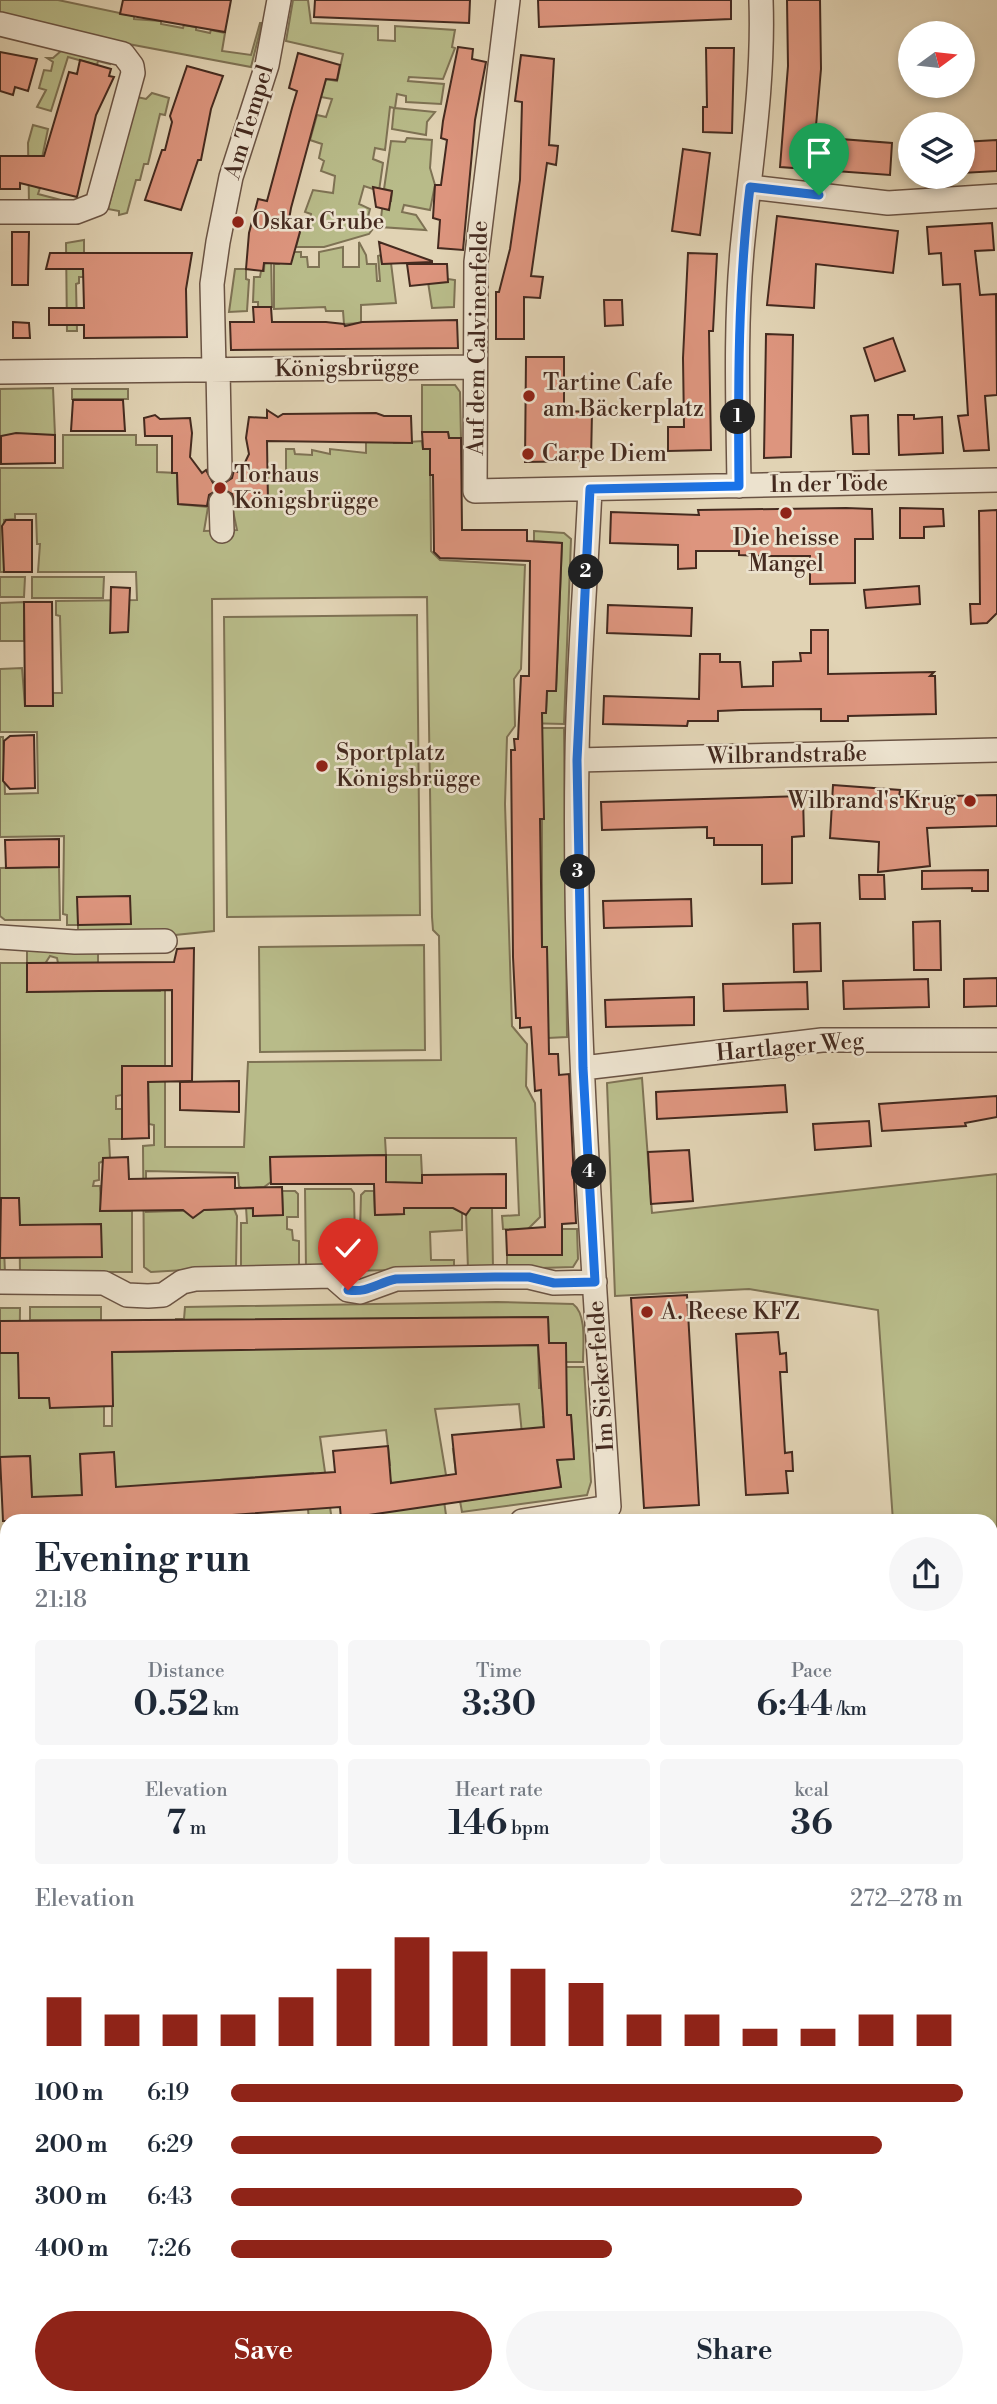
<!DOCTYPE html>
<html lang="en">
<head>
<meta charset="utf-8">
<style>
	:root { --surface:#fff; --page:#f6f6f7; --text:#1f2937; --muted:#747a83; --accent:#8f2418 }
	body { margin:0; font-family:"Libre Bodoni",serif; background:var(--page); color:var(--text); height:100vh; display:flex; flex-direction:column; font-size:26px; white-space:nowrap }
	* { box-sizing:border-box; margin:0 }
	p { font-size:23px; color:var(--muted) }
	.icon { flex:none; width:38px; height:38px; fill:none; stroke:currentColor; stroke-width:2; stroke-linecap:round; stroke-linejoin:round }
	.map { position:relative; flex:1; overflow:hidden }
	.side { position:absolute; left:0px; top:1514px; width:998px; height:891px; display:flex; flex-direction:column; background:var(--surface); border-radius:21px 21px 0 0; box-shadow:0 4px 10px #0003 }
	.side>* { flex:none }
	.needle { width:46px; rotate:75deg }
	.fabs { position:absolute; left:898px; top:21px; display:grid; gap:14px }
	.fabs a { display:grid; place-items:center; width:77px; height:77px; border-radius:50%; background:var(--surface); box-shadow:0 4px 10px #0003; font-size:35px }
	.pin { position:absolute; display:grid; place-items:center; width:60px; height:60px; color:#fff; margin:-72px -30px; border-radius:50% 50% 50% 0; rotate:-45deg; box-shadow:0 0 7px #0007 }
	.pin .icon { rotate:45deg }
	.km { position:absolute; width:35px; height:35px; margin:-18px; border-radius:50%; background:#222; color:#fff; font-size:19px; line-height:35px; text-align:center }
	.round { display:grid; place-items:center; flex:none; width:74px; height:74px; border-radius:37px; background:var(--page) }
	.headline { display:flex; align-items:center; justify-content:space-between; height:119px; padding:0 35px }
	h1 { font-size:38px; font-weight:600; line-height:52px }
	.metrics { display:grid; grid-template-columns:repeat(3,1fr); gap:10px; height:119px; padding:7px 35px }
	.metrics div { display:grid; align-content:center; border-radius:7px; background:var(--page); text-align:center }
	.metrics b { font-size:35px; font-weight:600 }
	.metrics small { font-size:19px; font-weight:400 }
	.metrics p { font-size:19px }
	.chart { height:196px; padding:14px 35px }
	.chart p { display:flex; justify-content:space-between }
	.chart svg { width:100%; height:126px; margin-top:7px; stroke:var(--accent); stroke-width:6 }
	.action { display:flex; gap:14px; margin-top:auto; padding:14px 35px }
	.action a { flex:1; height:80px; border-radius:42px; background:var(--accent); color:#fff; font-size:28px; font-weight:600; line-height:80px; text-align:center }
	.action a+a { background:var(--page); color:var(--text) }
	ul { padding:0 35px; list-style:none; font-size:23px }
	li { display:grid; grid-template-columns:112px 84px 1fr; align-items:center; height:52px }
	li i { height:18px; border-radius:9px; background:var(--accent) }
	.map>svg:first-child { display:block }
</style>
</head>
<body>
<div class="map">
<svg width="997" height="2404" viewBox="0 0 997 2404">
	<rect width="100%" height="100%" fill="#e1d3b4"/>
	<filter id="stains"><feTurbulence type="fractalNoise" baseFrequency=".00286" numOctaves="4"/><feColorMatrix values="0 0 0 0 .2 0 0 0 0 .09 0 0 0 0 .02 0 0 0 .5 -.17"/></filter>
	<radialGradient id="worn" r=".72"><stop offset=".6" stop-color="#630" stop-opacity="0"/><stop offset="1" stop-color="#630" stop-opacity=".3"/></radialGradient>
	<!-- green -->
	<path fill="#b8bb89" stroke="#7e7254" stroke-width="2" fill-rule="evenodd" d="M0,0h58l76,16v3l27,2v3l22,4 1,-3 12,2v3l14,3 1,-3 14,3 -3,18 29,4 9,-32h2l-11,44 -176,-33 -75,-19z
		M293,0h15l3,23 67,3v14l17,1v-15l60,4 -3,17 3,1 -12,31 -34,-2 -1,4 36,3 -3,20 -35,-2v-6l-9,-2 -2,14 40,4 -8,10 -1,13 -34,-6 2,-21 -4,-1 -5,43 -10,-2 -2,11 10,4 -4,28 -15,-5 -5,18 11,5 -5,19 7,2 -3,4 -45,13h-28l5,-19 8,1 2,-15 -6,-2 8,-22 20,3 2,-17 -14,-5 3,-10 -5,-3 3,-14 -12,-4 7,-25 9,2 6,-18 -11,-2 5,-18 11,2 6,-27 -57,-13z
		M62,50l49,10 -1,4 -12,-3 -1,4 -29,-8 -17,54 -14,-4 9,-17 -7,-2 5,-18 7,1 2,-9 -6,-4h6z
		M152,93l17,5 -4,17 -5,-1 -12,50h-4l-4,16h-4l-9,33 -8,2v-4l-11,-2 29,-112 9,2z
		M33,125l15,4 -12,58 4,1 -2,6 27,7 -36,3 -1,-61z
		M407,138l25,2 -2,28 5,17 -5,25 -26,-5 -2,7 14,3 10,15 -46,-3 3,-26h8l1,-10 -8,-2 7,-48 14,1z
		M84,240v37h-5v6l-3,1 1,47h-10l-1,-88z
		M359,242l7,13 1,9h9l1,17h3l-2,-25 3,-1 1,9 9,-1 5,40 -35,2v18l-17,1 -1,-13h-17l-1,-4 -51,2v-45h5l11,-12h11v5h6l1,10h11v-15l24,-5v20h16z
		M265,251l6,1 1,55h-14v-5h-5l1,-25h6l1,-6h3z
		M235,269h11v10l3,1 -2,31 -18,1z
		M448,279l7,1 -1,27 -22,1 -4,-26z
		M422,385h33l5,7 1,46h-12l-1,-6h-26z
		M53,388l2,47 -54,1 -1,12v-59z
		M72,389h56v10h-56z
		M63,435h73v10h21v27l20,1 1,31 30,3 -4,24 33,-1 -5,-24 30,-34h24v-23h8l1,5 17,1v-5l18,4v-5l36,4v-16l27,4 1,2 28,-2 1,8h7l1,102 9,9 85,5 -4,104 -7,10 1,47 -8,11 -2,67 7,222 15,18 -1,42 9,17 5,114 -13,13 -24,-1 -1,-13 17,-1 -3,-77h-131l1,17h35l1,20 40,38v17l-32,2 1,28h23v9l-113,2 18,-21h7l1,-19h-7l1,-36 4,-4h9l1,24 29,-1 -18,-32 -1,-27 -115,2 1,25 -7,5 -12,1 1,27h30l-1,-24h13l3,3v23h-11v12l5,1 1,10 6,1v26h-58v-44h6l-2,-32 -6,-5 -1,-13 -92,-2v41l88,-3 3,7 -1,51 -85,5 -7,-5 -1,-121 11,-1v-20l-5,-1 -1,-58h-25l-1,29 -6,1v13h6v30h-13l1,19 -11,5v17l-5,1 -1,5h7l1,25h31v61h-112l-1,-74h-17l3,75h-5v-310h27v-16h71v44h62l1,-14 4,-1v171h79l4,-85 193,-2 -2,-124 -6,-6 -1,-13 -5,-320 -215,2 2,332 -49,5 -87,1v-12h-11v-10l-4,-1 1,-78 -64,1v-100h3l2,57 33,-1 -1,-61h-37v-63l22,-1 3,38h28v-13h9l-2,-77 -4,-1v-14l81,-1 -1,-28h-98l2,-28h-3l-1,-30h-21v5l-11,1v52h-4v-104h63zM50,956l7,2 1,5h20v28l-51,1z
		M534,531l30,2 7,6 -7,185 -42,-1 -2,-11 26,1 1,-22h9l6,-148 -28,-2z
		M0,577h25l-1,20h-24z
		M32,577h72l-1,21h-71z
		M24,602v39h-24v-38z
		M417,615l3,300 -193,2 -3,-300z
		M536,728h28l3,309 -19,1 -1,-90 -5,-1v-207z
		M59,867l1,53h-55l-5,-4v-48z
		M424,945l1,105 -165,2 -1,-105z
		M642,1078l10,135 345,-39v355h-6l-1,-8h-97l-15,-211 -129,-21 -134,7 -8,-213z
		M305,1189h46l3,4 1,51 -23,26 -26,-1z
		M492,1207l1,62h-25l-2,-56 4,-5z
		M562,1229h15l1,30 -5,8 -66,2v-14h55z
		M497,1302l76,2c14,10 10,42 10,58h-17l-17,-19 -1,-26 -201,2 51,27 140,-1 1,43h27v-21h18l7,115 -4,13 -125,17 -2,-11 101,-14 -4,-27 17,-2 -3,-43 -28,2 4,43 -91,13 -3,-24 70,-5 -4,-40 -84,5 14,84 -6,1 3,21 -43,6h-61l96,-44 -101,14 -2,-21 55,-5 -4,-35 -66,7 12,84h-23l-1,-12 8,-1 -3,-35 -85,6 -113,14 -1,-40 -34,1 2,41 -50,5 -2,-44 -30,1v-149h20l-1,90 46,-1 1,10h15l23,-13v32h8v-74l63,-1 1,-32h8l1,-12z
		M30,1307h71v13h-71z
		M7,2217v181h178v6h-185v-185z"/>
	<!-- building -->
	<path fill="#dd957e" stroke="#442a1f" stroke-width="2" d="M123,0h108l-6,32 -105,-18z
		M315,0h155l-1,23 -155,-6z
		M538,0h193v19l-192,8z
		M787,0h33l1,69 -6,68 77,6 -2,32 -110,-8 8,-101z
		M458,47l15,2 -1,10 14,3 -11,58 -12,130 -25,-2 2,-28 -7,-2 2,-33h6l6,-45 -6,-2 2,-17z
		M706,48h28l-2,85 -29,-1v-25h4z
		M0,52l37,7 -9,32 -13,-4 -2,8 -13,-4z
		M298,53l42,12 -3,15 -11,-1 -35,129 -3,17 13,3 -10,36 -27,-1 -1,8 -17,-2 3,-36 9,-34 9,2 25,-93 5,-17 -8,-3z
		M521,55l33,4 -5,86 9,1 -2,19 -9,-2 -16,113 12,1 -3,21 -16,-1v42h-28v-47h3l11,-43 10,-69 2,-78 -7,-1z
		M80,60l31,9 -2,7 5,1 -18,38 -19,82 -57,-14v6h-20v-33h44l25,-84 8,2z
		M187,66l36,10 -12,33 -10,51h-3l-17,50 -36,-10 17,-50h3l7,-28 -2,-6z
		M997,140v31l-35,2v-31z
		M683,149l27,4 -10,82 -28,-4z
		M373,187l19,4 -3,19 -13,-3z
		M777,216l121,15 -5,42 -77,-9 -2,44 -47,-3z
		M992,223l2,27 -19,1 5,44 16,-1 1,101 -12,1 4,54 -25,1 -6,-35 10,-1 -8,-131 -17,1 -2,-32 -12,1 -2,-27z
		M12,232h17l-1,53h-16z
		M379,242l53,19v1l-50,2z
		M50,253h142l-6,36 1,48 -103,1v-13h-35v-17h35l-1,-39h-37z
		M688,253l29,1 -4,77h-4l2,119 -43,1v-24h16l-1,-69z
		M407,264h40l1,18 -38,4z
		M604,300h18l1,25 -18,1z
		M253,307h18l1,15h54l18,2 1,2 17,-4 95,-2 1,28 -227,2 -1,-28h24z
		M13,322l16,1 1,15h-17z
		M766,334l27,1 -2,122 -27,1z
		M893,338l12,33 -30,10 -11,-33z
		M526,357h38v54l28,1 -1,49 -66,1z
		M73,400h50l2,31h-54z
		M267,410l11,7 5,-3 93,-1 8,3h27l1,27 -145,-2 1,62 -33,1 -3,-10 -11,-6 -12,7 -2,11 -29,-2 -1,-31h-5v-37h-27l-1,-18 11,-3 5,4 30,-1 2,15 -2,24 12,16 4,-3 7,13 8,2 11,-7 2,-8 6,3 9,-19 -3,-16 3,-21 18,1z
		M868,415l1,39h-16l-2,-38z
		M898,415h16v4l28,-2 1,36 -44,2z
		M422,432h26l1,6h12l1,92h65v11l35,2 -6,148h-9l-1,22h-4l2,106h-4l2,128h5l2,107h9l1,21 10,-1 7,149 -14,1v31h-55l-1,-25 39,-3 -4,-137 -6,1 -4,-64 -11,1v-10h-4l-3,-61 -2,-207h4l-1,-11h4l3,-63h8l1,-115 -90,-3 -6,-6 -1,-77h-3v-26h-7z
		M16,433l39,2v28l-54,1v-28z
		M846,508l26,1 1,30h-18v44l-45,1v-28h-48l-23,-1v-4h-43v17l-18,1v-24l-68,-2 1,-31 88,3 -1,-5z
		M900,508l43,1 1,17 -20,1v11h-24z
		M997,510v103l-10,10 -16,1 -1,-20h10l-1,-93z
		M6,520h26v52h-28l-2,-46z
		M919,586l1,18 -54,4 -2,-18z
		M111,587l19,1 -2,44 -18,1z
		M24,602h28l1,104h-28z
		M608,605l84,3 -1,28 -84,-3z
		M811,630h17v44l106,-2 -4,4h5l1,38 -88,2v5h-27v-12l-80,1 -23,1v10h-30l-1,5 -84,-2 1,-28 95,3 1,-45h20v8h20l2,25 31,-1v-24l28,-1 -1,-8h11z
		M34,735l1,53 -25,1 -7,-8 1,-40 6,-5z
		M833,785l67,5 -1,7 98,-2v31l-70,2 3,38 -52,6 1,-30 -49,-4z
		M803,796l1,40 -12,1v46l-30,1v-39h-48v-7h-7v-11l-105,3 -1,-28z
		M59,839v28l-53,1 -1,-28z
		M988,870v21h-16v-3l-50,1v-18z
		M859,875h25l1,24h-25z
		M130,896l1,28 -53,1 -1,-28z
		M691,899l1,27 -88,2 -1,-27z
		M940,921l1,49h-27l-1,-48z
		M820,923l1,48 -27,1 -1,-48z
		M194,948l-2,133 -44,1 1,56 -27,1v-73h50v-76l-145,2v-29l147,-1 3,-13z
		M997,978v28l-33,1v-28z
		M928,979l1,28 -85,2 -1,-28z
		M807,982l1,27 -84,2 -1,-27z
		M694,997v28l-88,2 -1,-27z
		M239,1081v31l-59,-2v-28z
		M785,1085l2,27 -130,7 -1,-27z
		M997,1096v21l-32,6 1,3 -84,5 -3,-27z
		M869,1121l2,25 -56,4 -2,-26z
		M689,1150l4,51 -42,3 -3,-52z
		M386,1155v27l36,1v-8l84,-1v34h-35l-5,7 -13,-7h-49v6l-29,1 -1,-31h-103l-1,-27z
		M128,1157l1,22 106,-2v11l47,-1 1,28 -30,1v-8l-49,2 -11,8 -10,-8 -83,1 3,-53z
		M1,1198h18l1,27 81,-1 1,33 -102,1z
		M687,1295l12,210 -55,3 -13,-210z
		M548,1317l1,26h17l1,72h4l3,44 -17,1 4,27 -220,32 -1,-12 -190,14h-147l-3,-64 30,-1 2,41 50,-2 -2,-41 34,-2 2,35 219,-15 -2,-21 55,-5 3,37 65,-9 -4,-39 92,-8 -6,-82 -426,7 1,54 -63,2 -1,-10h-30l-1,-45h-18v-32z
		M778,1332l2,22 6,-1 1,19h-7l5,81 7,-1 1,19h-7l2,22 -42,2 -10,-161z"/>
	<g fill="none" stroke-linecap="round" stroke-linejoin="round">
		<defs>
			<path id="minor" d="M508,0l-32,262 -1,229 522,-11
				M0,24l123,30 9,12 1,7 -36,131 -21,8h-76
				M750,187l138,16 109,-7
				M214,369l-2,-85 6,-42 13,-65 36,-112 12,-65
				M218,370l2,101
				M0,372l475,-5
				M739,486c-1,-79 -4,-158 3,-236 8,-84 22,-164 19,-250
				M221,502l1,29
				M577,760l420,-10
				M0,937l75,5 90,-1
				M583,1068l239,-28h175
				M0,1282l104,1 23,12 21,1 15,-1 19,-13 13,-3 137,-3 16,14 12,2 36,-13 99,-2h34l25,6 41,-1
				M522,1521l87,-14c-16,-249 -36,-499 -32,-749 1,-90 9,-179 13,-269
				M0,1573h7
				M990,2139h7
				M0,2177l7,1"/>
		</defs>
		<!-- minor casing -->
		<use href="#minor" stroke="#6b5444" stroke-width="26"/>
		<!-- minor -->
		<use href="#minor" stroke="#ece2ce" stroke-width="23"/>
	</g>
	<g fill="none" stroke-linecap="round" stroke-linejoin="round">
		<defs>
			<path id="route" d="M348,1290c20,3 29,-7 48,-11l99,-2h34l25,6 41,-1 -12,-214 -6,-308 13,-271 149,-3c-1,-101 -1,-200 11,-299l69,8"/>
		</defs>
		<!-- route casing -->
		<use href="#route" stroke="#fff" stroke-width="14"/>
		<!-- route -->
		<use href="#route" stroke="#1a73e8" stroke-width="9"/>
	</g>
	<!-- markers -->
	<g fill="#8f2418" stroke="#ece2ce" stroke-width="2.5">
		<circle cx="238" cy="222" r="7"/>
		<circle cx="529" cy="396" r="7"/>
		<circle cx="528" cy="454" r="7"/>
		<circle cx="220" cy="488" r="7"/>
		<circle cx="786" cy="513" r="7"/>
		<circle cx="322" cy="766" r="7"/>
		<circle cx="970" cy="801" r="7"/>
		<circle cx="647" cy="1312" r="7"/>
	</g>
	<g text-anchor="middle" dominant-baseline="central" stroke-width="5" stroke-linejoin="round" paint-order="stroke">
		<!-- street labels -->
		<g font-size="23" fill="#442a1f" stroke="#ece2ce">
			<text transform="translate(249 122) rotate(-73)">Am Tempel</text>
			<text transform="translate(478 338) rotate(-89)">Auf dem Calvinenfelde</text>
			<text transform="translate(347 368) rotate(-1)">Königsbrügge</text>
			<text transform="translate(829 484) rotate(-1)">In der Töde</text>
			<text transform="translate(787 755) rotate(-1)">Wilbrandstraße</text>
			<text transform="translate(790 1047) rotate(-5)">Hartlager Weg</text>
			<text transform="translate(601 1376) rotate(-94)">Im Siekerfelde</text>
		</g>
		<!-- poi labels -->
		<g font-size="23" fill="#442a1f" stroke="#ece2ce" text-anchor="start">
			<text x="252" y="222">Oskar Grube</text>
			<text x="543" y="383">Tartine Cafe<tspan x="543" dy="26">am Bäckerplatz</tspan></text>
			<text x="542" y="454">Carpe Diem</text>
			<text x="234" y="475">Torhaus<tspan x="234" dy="26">Königsbrügge</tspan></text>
			<text x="786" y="538" text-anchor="middle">Die heisse<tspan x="786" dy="26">Mangel</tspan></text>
			<text x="336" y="753">Sportplatz<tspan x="336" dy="26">Königsbrügge</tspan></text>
			<text x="956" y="801" text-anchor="end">Wilbrand's Krug</text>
			<text x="661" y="1312">A. Reese KFZ</text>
		</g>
	</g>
	<rect width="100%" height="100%" filter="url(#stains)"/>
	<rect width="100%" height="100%" fill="url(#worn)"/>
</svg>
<div class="fabs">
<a><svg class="needle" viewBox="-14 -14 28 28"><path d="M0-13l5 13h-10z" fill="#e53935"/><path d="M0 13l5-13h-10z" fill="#747a83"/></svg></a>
<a><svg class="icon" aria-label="layers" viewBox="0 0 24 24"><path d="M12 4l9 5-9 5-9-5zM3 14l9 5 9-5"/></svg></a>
</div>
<div class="pin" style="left:819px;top:195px;background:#1e9e55"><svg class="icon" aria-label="arrive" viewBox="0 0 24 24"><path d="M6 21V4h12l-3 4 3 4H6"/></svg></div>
<div class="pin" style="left:348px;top:1290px;background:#d93025"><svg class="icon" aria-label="check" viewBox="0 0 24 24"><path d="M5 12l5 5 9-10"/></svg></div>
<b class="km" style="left:738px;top:417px">1</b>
<b class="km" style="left:586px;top:572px">2</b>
<b class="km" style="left:578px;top:872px">3</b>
<b class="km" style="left:589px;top:1172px">4</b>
<section class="side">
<div class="headline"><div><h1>Evening run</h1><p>21:18</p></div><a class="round"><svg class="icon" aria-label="share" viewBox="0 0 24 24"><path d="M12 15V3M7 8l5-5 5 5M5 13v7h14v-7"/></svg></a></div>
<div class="metrics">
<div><p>Distance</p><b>0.52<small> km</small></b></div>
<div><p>Time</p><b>3:30</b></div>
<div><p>Pace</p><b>6:44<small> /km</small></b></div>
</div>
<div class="metrics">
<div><p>Elevation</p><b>7<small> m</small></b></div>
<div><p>Heart rate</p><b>146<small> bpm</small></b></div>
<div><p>kcal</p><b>36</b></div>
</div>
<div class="chart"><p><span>Elevation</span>272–278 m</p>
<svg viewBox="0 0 160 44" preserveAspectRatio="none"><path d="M5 44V27M15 44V33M25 44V33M35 44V33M45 44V27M55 44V17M65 44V6M75 44V11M85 44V17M95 44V22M105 44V33M115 44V33M125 44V38M135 44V38M145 44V33M155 44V33"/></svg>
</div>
<ul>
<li><b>100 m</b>6:19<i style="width:100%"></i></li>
<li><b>200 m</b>6:29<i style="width:89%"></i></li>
<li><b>300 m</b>6:43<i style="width:78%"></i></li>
<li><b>400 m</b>7:26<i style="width:52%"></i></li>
</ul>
<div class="action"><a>Save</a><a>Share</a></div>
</section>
</div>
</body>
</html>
